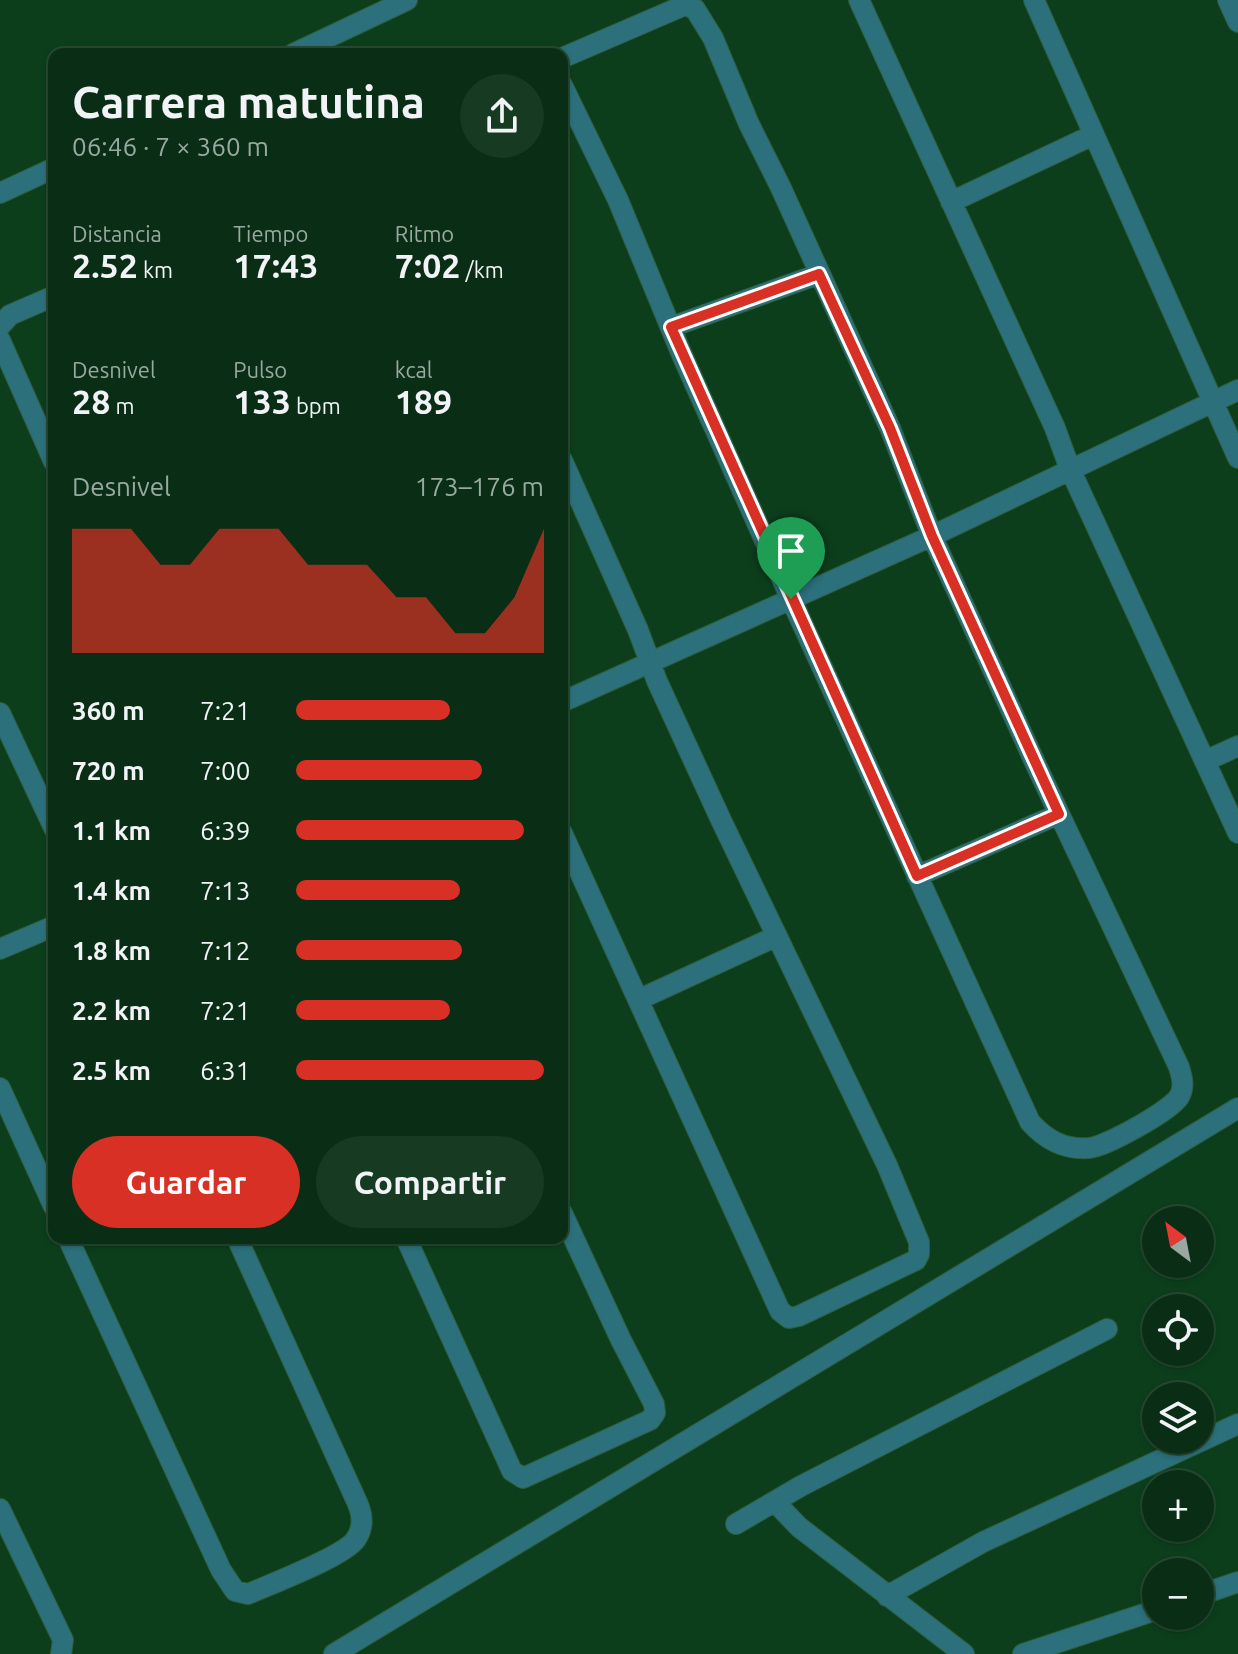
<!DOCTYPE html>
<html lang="es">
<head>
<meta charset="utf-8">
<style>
	:root { --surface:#092e15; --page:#173a22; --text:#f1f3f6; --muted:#99a8a0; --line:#294a34; --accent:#d93025 }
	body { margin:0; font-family:Ubuntu,sans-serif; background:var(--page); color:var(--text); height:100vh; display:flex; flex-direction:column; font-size:30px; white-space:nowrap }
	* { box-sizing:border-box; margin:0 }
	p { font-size:26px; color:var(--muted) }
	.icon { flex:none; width:44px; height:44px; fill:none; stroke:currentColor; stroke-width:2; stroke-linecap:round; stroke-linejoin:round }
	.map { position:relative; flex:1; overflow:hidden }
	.sheet { position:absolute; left:48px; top:48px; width:520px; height:1196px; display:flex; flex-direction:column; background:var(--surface); border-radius:16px; box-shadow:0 2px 6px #0004,0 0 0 2px var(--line) }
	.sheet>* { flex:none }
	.needle { width:52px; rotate:328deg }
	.controls { position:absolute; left:1142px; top:1206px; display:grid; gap:16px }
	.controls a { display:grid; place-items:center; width:72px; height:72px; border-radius:50%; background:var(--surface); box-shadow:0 2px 6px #0004,0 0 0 2px var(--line); font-size:40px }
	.pin { position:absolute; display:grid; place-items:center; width:68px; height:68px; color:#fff; margin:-82px -34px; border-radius:50% 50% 50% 0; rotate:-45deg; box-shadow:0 0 8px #0007 }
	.pin .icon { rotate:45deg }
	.round { display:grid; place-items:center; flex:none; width:84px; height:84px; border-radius:42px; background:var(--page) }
	.headline { display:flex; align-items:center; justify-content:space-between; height:136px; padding:0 24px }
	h1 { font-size:44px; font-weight:600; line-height:60px }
	.figures { display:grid; grid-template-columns:repeat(3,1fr); gap:12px; height:136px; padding:8px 24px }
	.figures div { display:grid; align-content:center }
	.figures b { font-size:34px; font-weight:600 }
	.figures small { font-size:22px; font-weight:400 }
	.figures p { font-size:22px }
	.chart { height:224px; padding:16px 24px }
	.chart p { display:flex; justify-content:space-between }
	.chart svg { width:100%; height:144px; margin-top:8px; fill:var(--accent); opacity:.7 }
	.cta { display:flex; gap:16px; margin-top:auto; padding:16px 24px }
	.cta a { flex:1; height:92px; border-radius:48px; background:var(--accent); color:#fff; font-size:32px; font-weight:600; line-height:92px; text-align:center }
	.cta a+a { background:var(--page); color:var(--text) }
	ul { padding:0 24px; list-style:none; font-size:26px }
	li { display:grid; grid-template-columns:128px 96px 1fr; align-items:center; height:60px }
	li i { height:20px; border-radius:10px; background:var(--accent) }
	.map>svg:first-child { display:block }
</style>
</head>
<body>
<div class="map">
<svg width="1238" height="1654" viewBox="0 0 1238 1654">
	<rect width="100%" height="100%" fill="#0c3e1c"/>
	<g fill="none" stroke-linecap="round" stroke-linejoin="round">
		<defs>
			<path id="minor" d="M859,0l196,428 15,41 168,364
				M1034,0l204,458
				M1228,0l10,22
				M293,54l114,-54
				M562,58l123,-53 10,4 18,29 36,86 32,64 109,240 42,108 105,231 142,300c3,10 6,20 0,30 -9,14 -74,50 -90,51 -25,2 -43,-8 -59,-26l-239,-523 -109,-244 -64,-155 -56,-115
				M0,193l54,-25
				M951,202l142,-67
				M0,326l10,-11 44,-19
				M671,327l148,-53
				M0,340l54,122
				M562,460l76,170 19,51 64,139 166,345 32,77v12l-3,6 -117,56 -10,2 -9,-7 -218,-478
				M562,702l370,-166 306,-146
				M0,713l54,115
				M1205,761l33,-15
				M917,876l142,-62
				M0,949l54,-23
				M640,999l137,-63
				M0,1088l54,119
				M68,1238l153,332 14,21 13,3c23,-10 97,-38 108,-55 8,-12 7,-24 1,-37l-120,-264
				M406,1238l106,233 11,7 127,-58 5,-7 -1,-9 -33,-64 -59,-127
				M775,1502l24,25 165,127
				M0,1509l63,131 -2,14
				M736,1524l65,-38 306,-157
				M1200,1595l38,-13
				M887,1596l96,-54 255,-118
				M334,1654l904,-546
				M1023,1654l133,-44"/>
		</defs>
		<!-- minor casing -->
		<use href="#minor" stroke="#2d5c3b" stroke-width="22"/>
		<!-- minor -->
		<use href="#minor" stroke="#2b707b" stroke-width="20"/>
	</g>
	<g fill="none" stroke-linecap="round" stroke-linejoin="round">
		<defs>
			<path id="route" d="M819,274l71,154 42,108 127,278 -142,62 -246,-549z"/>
		</defs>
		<!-- route casing -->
		<use href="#route" stroke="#fff" stroke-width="16"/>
		<!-- route -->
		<use href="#route" stroke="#d93025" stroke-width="10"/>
	</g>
</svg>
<div class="controls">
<a><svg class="needle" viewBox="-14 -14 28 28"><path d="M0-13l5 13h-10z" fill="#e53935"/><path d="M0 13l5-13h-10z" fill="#99a8a0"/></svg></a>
<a><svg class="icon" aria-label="locate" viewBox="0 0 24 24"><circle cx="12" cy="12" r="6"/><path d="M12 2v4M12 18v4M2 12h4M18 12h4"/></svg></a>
<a><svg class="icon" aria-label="layers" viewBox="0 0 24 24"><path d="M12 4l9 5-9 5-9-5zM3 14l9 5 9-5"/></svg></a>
<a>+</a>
<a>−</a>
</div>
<div class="pin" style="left:791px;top:599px;background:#1e9e55"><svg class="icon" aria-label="arrive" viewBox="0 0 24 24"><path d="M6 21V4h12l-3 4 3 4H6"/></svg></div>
<section class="sheet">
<div class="headline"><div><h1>Carrera matutina</h1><p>06:46 · 7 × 360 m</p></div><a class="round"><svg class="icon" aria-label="share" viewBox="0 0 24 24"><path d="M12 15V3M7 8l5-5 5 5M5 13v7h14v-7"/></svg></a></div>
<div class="figures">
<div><p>Distancia</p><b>2.52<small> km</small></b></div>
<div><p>Tiempo</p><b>17:43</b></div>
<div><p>Ritmo</p><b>7:02<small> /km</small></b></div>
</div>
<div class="figures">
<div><p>Desnivel</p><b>28<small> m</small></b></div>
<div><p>Pulso</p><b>133<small> bpm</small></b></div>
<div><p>kcal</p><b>189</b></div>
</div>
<div class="chart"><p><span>Desnivel</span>173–176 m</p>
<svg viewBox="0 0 160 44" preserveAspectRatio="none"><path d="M0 44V6L10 6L20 6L30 17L40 17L50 6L60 6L70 6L80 17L90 17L100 17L110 27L120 27L130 38L140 38L150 27L160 6V44z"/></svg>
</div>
<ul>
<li><b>360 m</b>7:21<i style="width:62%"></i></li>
<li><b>720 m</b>7:00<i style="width:75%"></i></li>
<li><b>1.1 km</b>6:39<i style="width:92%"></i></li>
<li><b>1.4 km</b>7:13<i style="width:66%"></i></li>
<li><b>1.8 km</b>7:12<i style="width:67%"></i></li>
<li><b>2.2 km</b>7:21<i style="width:62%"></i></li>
<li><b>2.5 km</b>6:31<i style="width:100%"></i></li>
</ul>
<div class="cta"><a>Guardar</a><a>Compartir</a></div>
</section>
</div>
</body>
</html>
